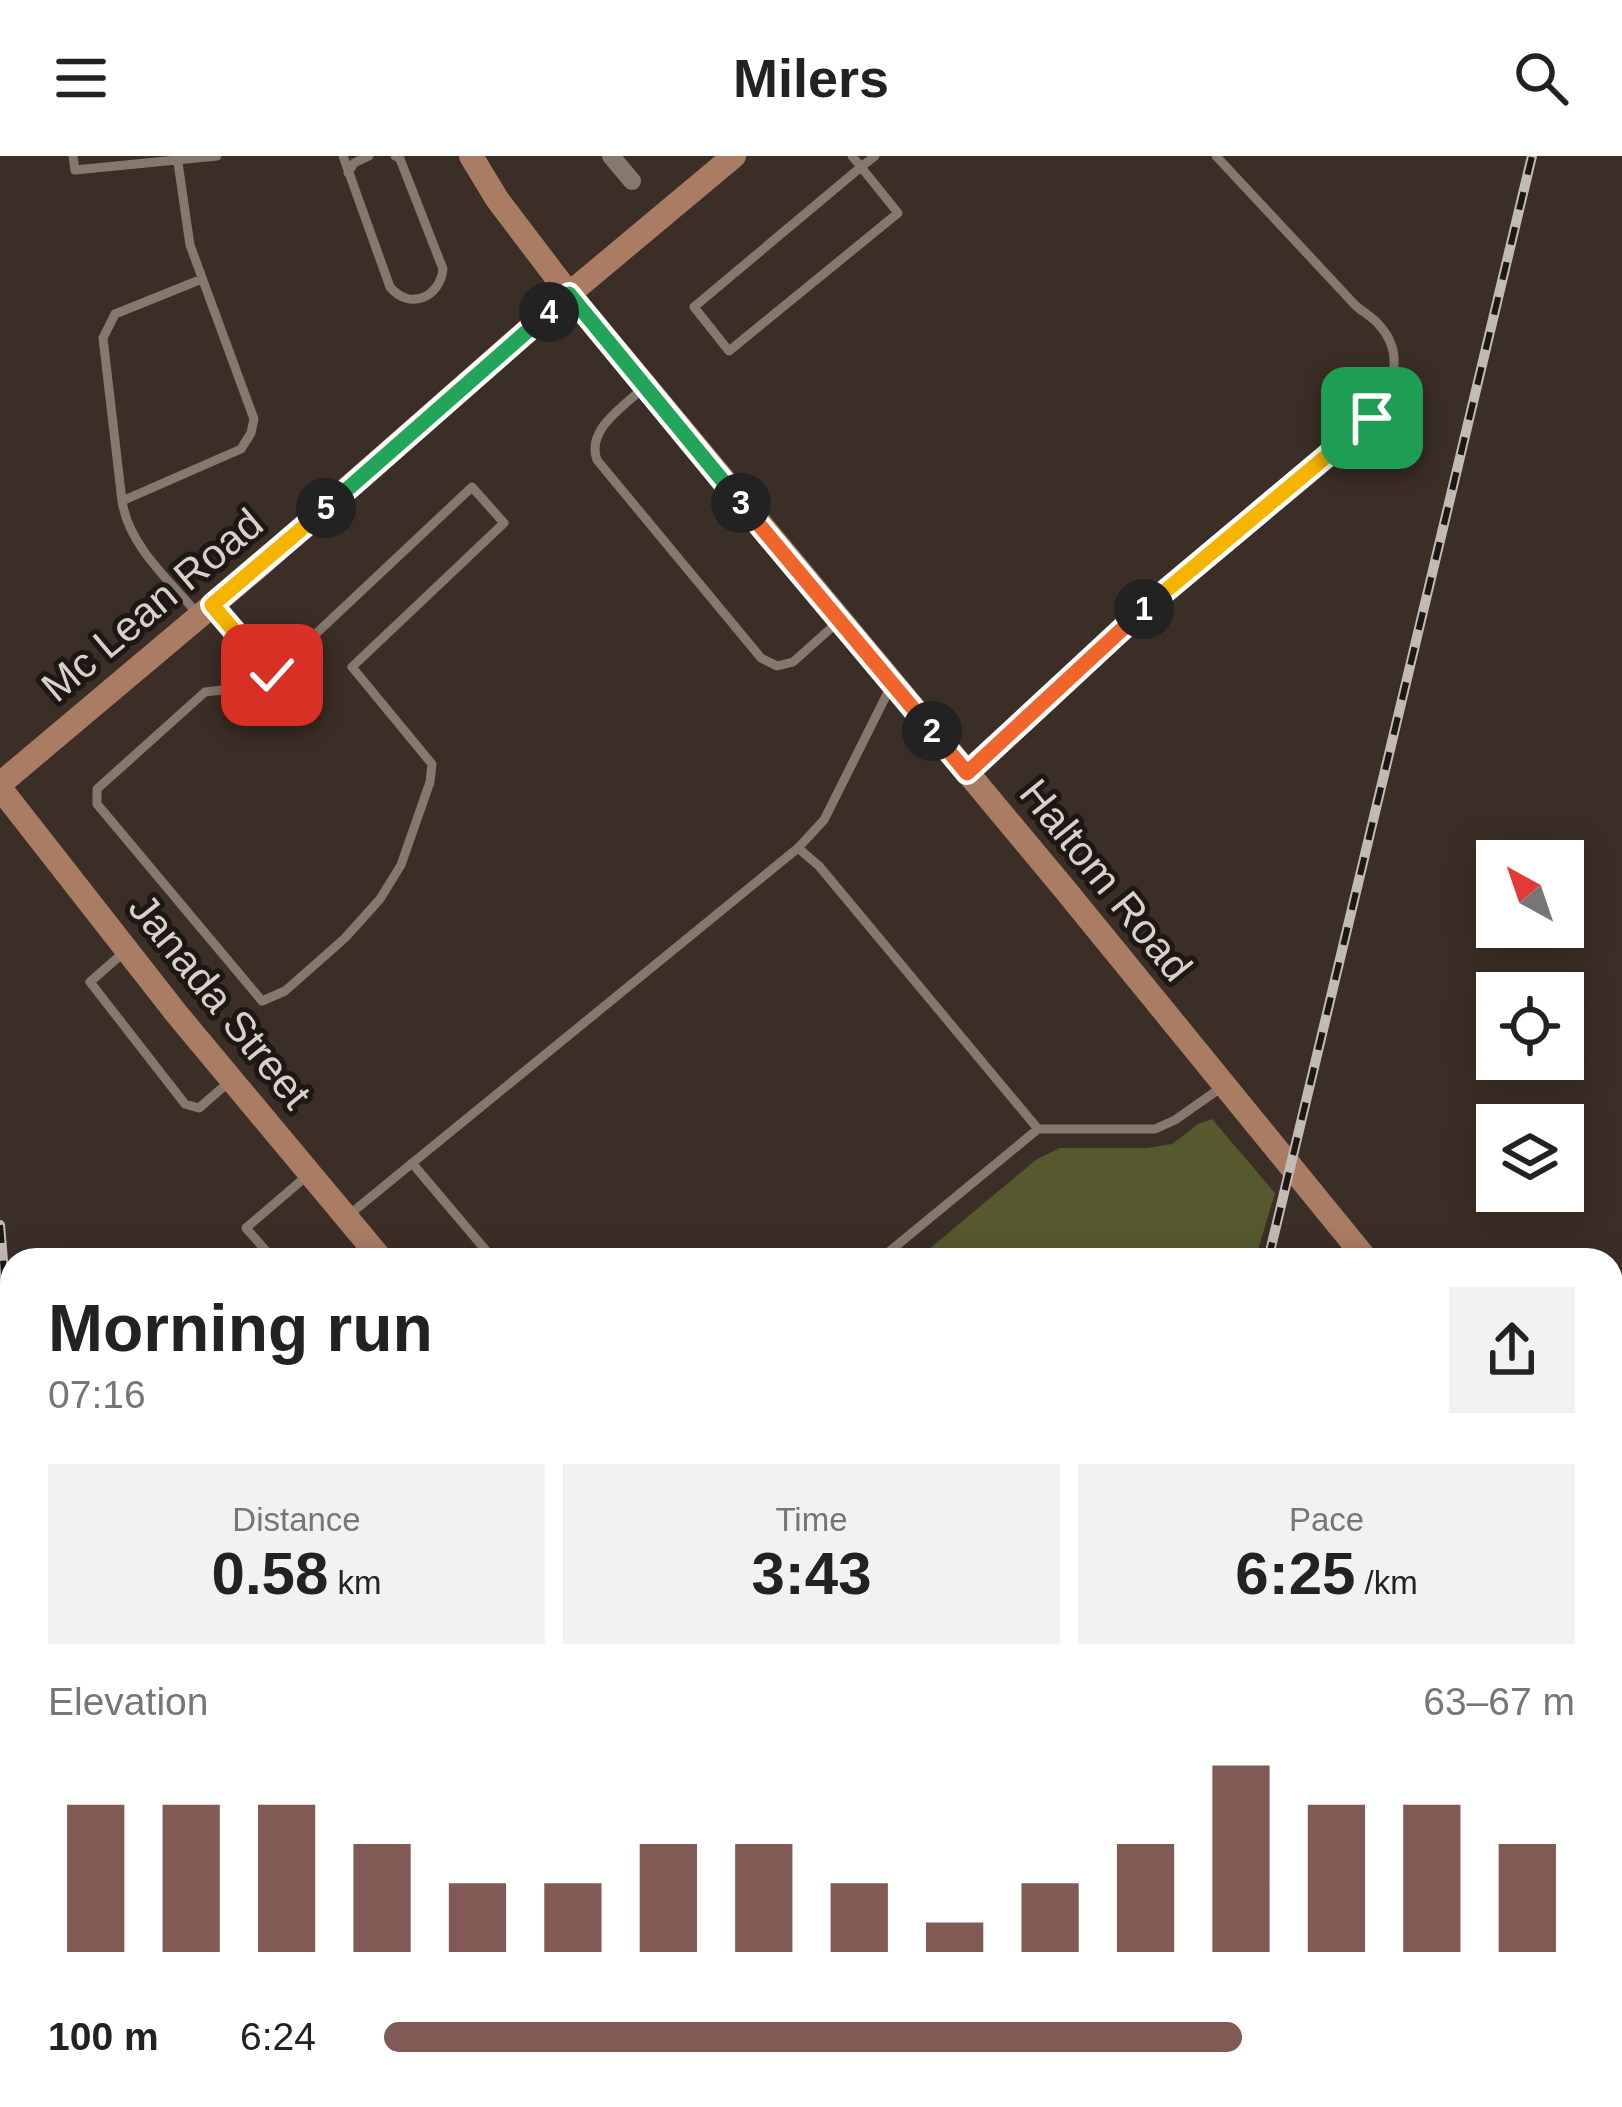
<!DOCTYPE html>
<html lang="en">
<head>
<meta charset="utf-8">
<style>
	:root { --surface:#fff; --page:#f2f2f2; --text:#222; --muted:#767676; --accent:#815955 }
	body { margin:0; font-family:Helvetica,sans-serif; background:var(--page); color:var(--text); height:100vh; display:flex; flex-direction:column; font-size:45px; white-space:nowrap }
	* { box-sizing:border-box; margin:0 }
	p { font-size:39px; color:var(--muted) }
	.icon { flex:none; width:66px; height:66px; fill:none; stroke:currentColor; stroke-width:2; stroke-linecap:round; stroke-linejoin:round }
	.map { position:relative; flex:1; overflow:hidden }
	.sheet { position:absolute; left:0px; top:1092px; width:1623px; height:861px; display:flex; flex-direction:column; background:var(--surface); border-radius:36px 36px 0 0; box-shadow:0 6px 30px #0003 }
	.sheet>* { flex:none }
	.needle { width:78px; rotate:320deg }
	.tools { position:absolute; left:1476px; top:684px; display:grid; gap:24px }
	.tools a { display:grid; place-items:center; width:108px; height:108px; border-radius:0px; background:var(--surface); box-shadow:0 6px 30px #0003; font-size:60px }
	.pin { position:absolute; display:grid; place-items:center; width:102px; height:102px; color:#fff; margin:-51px; border-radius:24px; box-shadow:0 6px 18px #0006 }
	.km { position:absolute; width:60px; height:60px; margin:-30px; border-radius:50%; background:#222; color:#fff; font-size:33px; line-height:60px; text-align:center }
	.round { display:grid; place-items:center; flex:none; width:126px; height:126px; border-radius:0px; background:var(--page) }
	.headline { display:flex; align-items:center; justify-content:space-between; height:204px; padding:0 48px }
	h1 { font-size:66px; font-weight:800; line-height:90px }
	.figures { display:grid; grid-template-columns:repeat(3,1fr); gap:18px; height:204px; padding:12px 48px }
	.figures div { display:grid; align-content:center; border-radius:0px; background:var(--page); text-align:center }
	.figures b { font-size:60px; font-weight:800 }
	.figures small { font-size:33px; font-weight:400 }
	.figures p { font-size:33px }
	.chart { height:336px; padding:24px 48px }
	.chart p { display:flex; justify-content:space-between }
	.chart svg { width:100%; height:216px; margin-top:12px; stroke:var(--accent); stroke-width:6 }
	ul { padding:0 48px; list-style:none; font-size:39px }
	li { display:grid; grid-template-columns:192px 144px 1fr; align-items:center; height:90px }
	li i { height:30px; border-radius:15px; background:var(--accent) }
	header { display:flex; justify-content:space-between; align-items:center; height:156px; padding:0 48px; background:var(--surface); font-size:54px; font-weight:800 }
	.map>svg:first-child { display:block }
</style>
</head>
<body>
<header><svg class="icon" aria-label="menu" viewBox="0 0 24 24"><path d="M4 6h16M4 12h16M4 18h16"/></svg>Milers<svg class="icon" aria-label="search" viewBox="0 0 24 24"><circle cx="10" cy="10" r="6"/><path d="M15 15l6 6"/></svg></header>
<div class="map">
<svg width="1622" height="1951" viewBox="0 0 1622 1951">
	<rect width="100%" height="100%" fill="#3b2e26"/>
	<!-- green -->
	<path fill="#55592d" d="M1212,963l63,74 -20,67h-339l121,-101 23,-11h87l25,-4 26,-20z"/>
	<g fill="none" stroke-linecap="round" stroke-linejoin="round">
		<!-- lane -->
		<path stroke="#87786f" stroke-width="9" d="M73,0l2,14 142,-14
			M177,0l13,89 64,174 -3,14 -10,16 -119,52c7,45 46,78 74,111
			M343,0l47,131c20,24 50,10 53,-18l-43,-110 -5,-3
			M852,0l9,11 14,-11
			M861,11l37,46 -169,138 -35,-44z
			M348,17l6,-10 15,-7
			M642,233c-20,19 -56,41 -45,71l164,198 16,8 16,-4 46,-41
			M122,345l-19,-163 12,-24 87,-35
			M213,449l59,70 -42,14 -25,3 -108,97v15l165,197 23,-10 60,-53 35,-39 21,-34 29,-83 2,-18 -80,-97 152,-144 -32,-36 -200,188
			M971,613l159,-149 242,-202c20,-29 34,-63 8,-92 -6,-8 -17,-14 -24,-20l-140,-150
			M798,692l21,18 219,263
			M123,797l-33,29 95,122 14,4 30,-26
			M412,1007l82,97
			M350,1058l448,-366 26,-28 68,-136
			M274,1104l-28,-32 63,-54
			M348,1104l19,-16
			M879,1104l159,-131h117l20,-9 47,-33
			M344,1941l4,10
			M488,1941l9,10
			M262,1951l2,-10"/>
		<!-- street -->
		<path stroke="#87786f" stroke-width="18" d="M611,0l21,25
			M1611,1268l11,-9
			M0,1835l10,116
			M1403,1941l7,10"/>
		<!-- secondary -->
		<path stroke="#aa7c64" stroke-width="24" d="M471,0l26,43 72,95 498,598 300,368
			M0,628l259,-218 310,-272 165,-138
			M0,632l176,225 206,247
			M1611,1395l11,13
			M1082,1941l8,10"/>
		<defs>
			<path id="rail" d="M0,1069l12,140
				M1268,1104l264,-1104
				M73,1941l1,10
				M1021,1951l4,-10
				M1042,1951l4,-10"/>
		</defs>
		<!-- rail casing -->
		<use href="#rail" stroke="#c2bab4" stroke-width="10"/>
		<!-- rail -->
		<use href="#rail" stroke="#1d1814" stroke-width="6" stroke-dasharray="18" stroke-linecap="butt"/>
	</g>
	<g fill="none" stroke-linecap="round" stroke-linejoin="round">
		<defs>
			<path id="split-1" d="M1144,453l228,-191"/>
			<path id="split-2" d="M932,575l35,42 177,-164"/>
			<path id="split-3" d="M741,347l191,228"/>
			<path id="split-4" d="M549,156l20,-18 172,209"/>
			<path id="split-5" d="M326,352l223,-196"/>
			<path id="split-6" d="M272,519l-60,-70 114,-97"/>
		</defs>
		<!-- split-1 casing -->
		<use href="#split-1" stroke="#fff" stroke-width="24"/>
		<!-- split-2 casing -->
		<use href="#split-2" stroke="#fff" stroke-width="24"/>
		<!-- split-3 casing -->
		<use href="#split-3" stroke="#fff" stroke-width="24"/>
		<!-- split-4 casing -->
		<use href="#split-4" stroke="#fff" stroke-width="24"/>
		<!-- split-5 casing -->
		<use href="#split-5" stroke="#fff" stroke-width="24"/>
		<!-- split-6 casing -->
		<use href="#split-6" stroke="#fff" stroke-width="24"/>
		<!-- split-1 -->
		<use href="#split-1" stroke="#f5b400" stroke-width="15"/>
		<!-- split-2 -->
		<use href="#split-2" stroke="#f0652b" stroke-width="15"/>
		<!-- split-3 -->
		<use href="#split-3" stroke="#f0652b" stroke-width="15"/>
		<!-- split-4 -->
		<use href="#split-4" stroke="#22a559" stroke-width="15"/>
		<!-- split-5 -->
		<use href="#split-5" stroke="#22a559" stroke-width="15"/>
		<!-- split-6 -->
		<use href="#split-6" stroke="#f5b400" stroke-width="15"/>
	</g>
	<g text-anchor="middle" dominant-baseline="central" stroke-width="10" stroke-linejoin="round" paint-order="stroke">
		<!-- street labels -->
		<g font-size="42" fill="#d8d0cb" stroke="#1d1814">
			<text transform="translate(152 449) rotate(-40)">Mc Lean Road</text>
			<text transform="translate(1106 724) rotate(51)">Haltom Road</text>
			<text transform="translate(220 845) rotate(51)">Janada Street</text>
		</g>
	</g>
</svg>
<div class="tools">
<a><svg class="needle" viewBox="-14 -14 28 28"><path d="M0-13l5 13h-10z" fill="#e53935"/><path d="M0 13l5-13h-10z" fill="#767676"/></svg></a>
<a><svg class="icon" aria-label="locate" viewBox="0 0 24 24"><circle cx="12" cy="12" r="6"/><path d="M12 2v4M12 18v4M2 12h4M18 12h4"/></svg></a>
<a><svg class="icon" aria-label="layers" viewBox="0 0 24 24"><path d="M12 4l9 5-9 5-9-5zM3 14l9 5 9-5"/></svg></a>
</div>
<div class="pin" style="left:1372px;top:262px;background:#1e9e55"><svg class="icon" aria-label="arrive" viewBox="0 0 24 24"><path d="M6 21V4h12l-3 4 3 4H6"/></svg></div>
<div class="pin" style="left:272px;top:519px;background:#d93025"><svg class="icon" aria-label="check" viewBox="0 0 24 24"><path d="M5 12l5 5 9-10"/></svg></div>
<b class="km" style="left:1144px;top:453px">1</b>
<b class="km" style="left:932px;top:575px">2</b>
<b class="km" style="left:741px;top:347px">3</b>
<b class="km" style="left:549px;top:156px">4</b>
<b class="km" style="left:326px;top:352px">5</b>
<section class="sheet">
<div class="headline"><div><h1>Morning run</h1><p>07:16</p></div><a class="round"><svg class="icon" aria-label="share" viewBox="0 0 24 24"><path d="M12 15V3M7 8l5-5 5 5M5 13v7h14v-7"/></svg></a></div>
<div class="figures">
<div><p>Distance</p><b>0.58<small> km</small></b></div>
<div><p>Time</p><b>3:43</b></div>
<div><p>Pace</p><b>6:25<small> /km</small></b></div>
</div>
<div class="chart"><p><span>Elevation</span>63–67 m</p>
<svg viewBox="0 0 160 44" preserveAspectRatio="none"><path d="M5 44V14M15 44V14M25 44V14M35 44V22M45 44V30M55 44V30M65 44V22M75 44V22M85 44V30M95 44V38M105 44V30M115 44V22M125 44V6M135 44V14M145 44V14M155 44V22"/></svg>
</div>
<ul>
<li><b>100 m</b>6:24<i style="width:72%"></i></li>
</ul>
</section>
</div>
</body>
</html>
